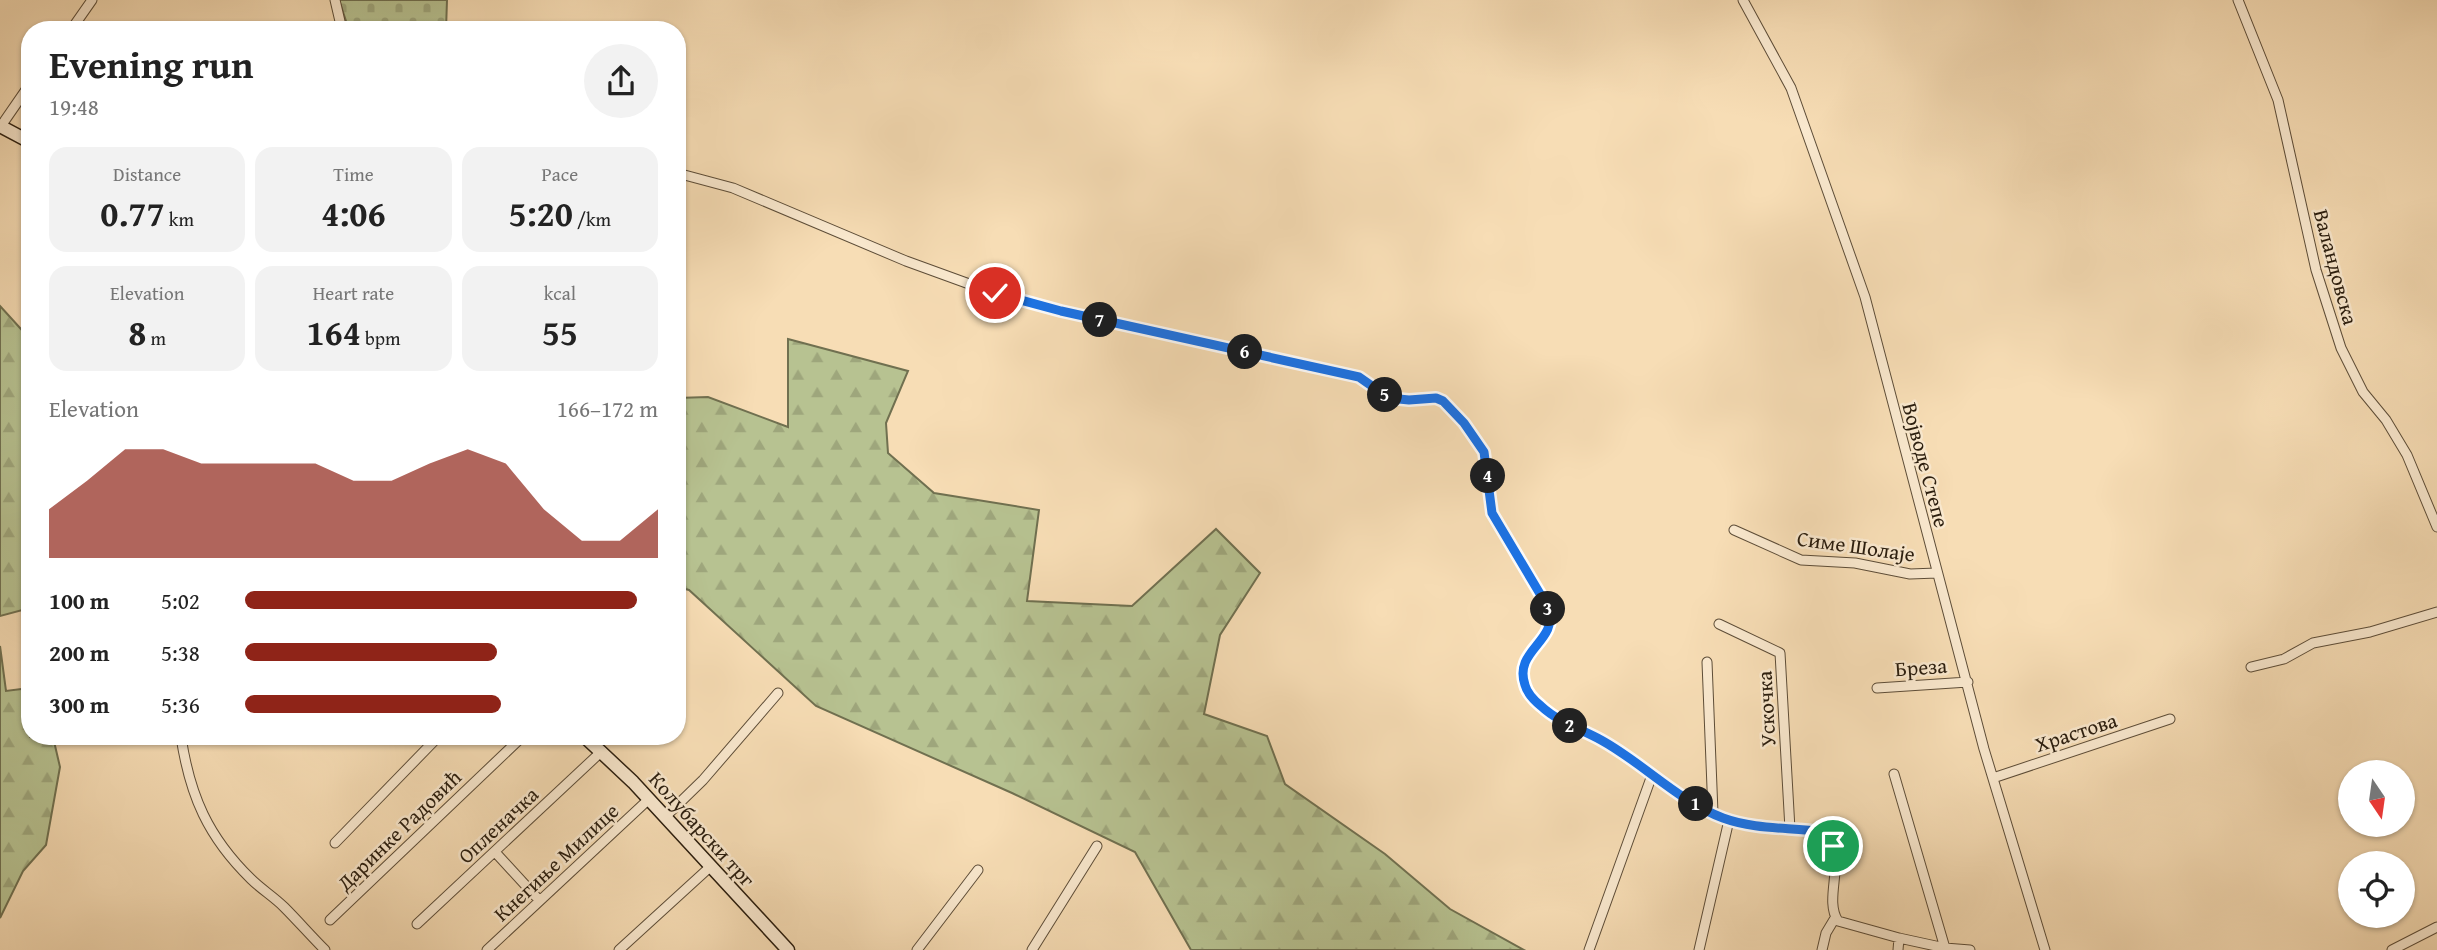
<!DOCTYPE html>
<html lang="en">
<head>
<meta charset="utf-8">
<style>
	:root { --surface:#fff; --page:#f2f2f2; --text:#222; --muted:#767676; --accent:#8f2418 }
	body { margin:0; font-family:"Gentium Book Plus",serif; background:var(--page); color:var(--text); height:100vh; display:flex; flex-direction:column; font-size:26px; white-space:nowrap }
	* { box-sizing:border-box; margin:0 }
	p { font-size:23px; color:var(--muted) }
	.icon { flex:none; width:38px; height:38px; fill:none; stroke:currentColor; stroke-width:2; stroke-linecap:round; stroke-linejoin:round }
	.map { position:relative; flex:1; overflow:hidden }
	.drawer { position:absolute; left:21px; top:21px; width:665px; height:724px; display:flex; flex-direction:column; background:var(--surface); border-radius:28px; box-shadow:0 2px 5px #0004 }
	.drawer>* { flex:none }
	.needle { width:46px; rotate:167deg }
	.tools { position:absolute; left:2338px; top:760px; display:grid; gap:14px }
	.tools a { display:grid; place-items:center; width:77px; height:77px; border-radius:50%; background:var(--surface); box-shadow:0 2px 5px #0004; font-size:35px }
	.pin { position:absolute; display:grid; place-items:center; width:60px; height:60px; color:#fff; margin:-30px; border:4px solid #fff; border-radius:50%; box-shadow:0 2px 7px #0007 }
	.km { position:absolute; width:35px; height:35px; margin:-18px; border-radius:50%; background:#222; color:#fff; font-size:19px; line-height:35px; text-align:center }
	.round { display:grid; place-items:center; flex:none; width:74px; height:74px; border-radius:37px; background:var(--page) }
	.summary { display:flex; align-items:center; justify-content:space-between; height:119px; padding:0 28px }
	h1 { font-size:38px; font-weight:600; line-height:52px }
	.stats { display:grid; grid-template-columns:repeat(3,1fr); gap:10px; height:119px; padding:7px 28px }
	.stats div { display:grid; align-content:center; border-radius:18px; background:var(--page); text-align:center }
	.stats b { font-size:35px; font-weight:600 }
	.stats small { font-size:19px; font-weight:400 }
	.stats p { font-size:19px }
	.chart { height:196px; padding:14px 28px }
	.chart p { display:flex; justify-content:space-between }
	.chart svg { width:100%; height:126px; margin-top:7px; fill:var(--accent); opacity:.7 }
	ul { padding:0 28px; list-style:none; font-size:23px }
	li { display:grid; grid-template-columns:112px 84px 1fr; align-items:center; height:52px }
	li i { height:18px; border-radius:9px; background:var(--accent) }
	.map>svg:first-child { display:block }
</style>
</head>
<body>
<div class="map">
<svg width="2437" height="950" viewBox="0 0 2437 950">
	<defs>
		<pattern id="forest-firs" width="22" height="20" patternUnits="userSpaceOnUse" patternTransform="scale(1.75)"><rect width="22" height="20" fill="#b7c291"/><path d="M5 1l3.5 6h-7zM16 11l3.5 6h-7z" fill="#9ea67c"/></pattern>
		<pattern id="cemetery-stones" width="16" height="16" patternUnits="userSpaceOnUse" patternTransform="scale(1.75)"><rect width="16" height="16" fill="#b7c291"/><path d="M2 7V4a2 2 0 0 1 4 0v3zM10 15v-3a2 2 0 0 1 4 0v3z" fill="#9ea67c"/></pattern>
	</defs>
	<rect width="100%" height="100%" fill="#f7ddb5"/>
	<filter id="stains"><feTurbulence type="fractalNoise" baseFrequency=".00286" numOctaves="4"/><feColorMatrix values="0 0 0 0 .2 0 0 0 0 .09 0 0 0 0 .02 0 0 0 .5 -.17"/></filter>
	<radialGradient id="worn" r=".72"><stop offset=".6" stop-color="#630" stop-opacity="0"/><stop offset="1" stop-color="#630" stop-opacity=".3"/></radialGradient>
	<!-- forest -->
	<path fill="url(#forest-firs)" stroke="#707050" stroke-width="2" d="M0,306l30,33v269l-30,8z
		M788,339l120,32 -22,52 2,30 46,40 105,17 -12,91 105,5 84,-77 44,44 -40,62 -16,79 63,22 18,48 100,70 65,55 74,41h-333l-56,-98 -123,-59 -196,-87 -127,-116 -12,-3v-189l31,-1 80,30z
		M0,646l6,45 24,-3v49h23l7,30 -14,78 -23,26 -23,47z"/>
	<!-- cemetery -->
	<path fill="url(#cemetery-stones)" stroke="#707050" stroke-width="2" d="M339,0h108l-1,30h-97z"/>
	<g fill="none" stroke-linecap="round" stroke-linejoin="round">
		<defs>
			<path id="street" d="M335,0l7,30
				M1743,0l48,88 74,209 119,452 61,201
				M2238,0l40,100 38,170 25,78 22,44 23,28 21,35 30,72
				M71,30l21,-30
				M1,126l29,-42
				M677,173l56,15 173,73 88,32 67,18 298,66 30,21 20,2 27,-2 7,3 21,22 20,29 8,61 57,96c9,33 -36,41 -24,76 2,8 10,16 16,21 17,16 40,23 60,34 42,23 77,61 122,78 33,12 66,9 100,14 27,24 -1,65 15,89l61,17 46,10 25,2
				M1734,530l67,30 54,3 55,11 27,-1
				M1719,624l61,29 10,176
				M1707,662l6,151
				M2251,667l33,-8 29,-16 57,-11 67,-20
				M1877,688l91,-6
				M181,737c9,59 27,100 70,142 10,10 23,18 33,28 14,14 27,29 41,43
				M1894,774l51,174
				M1993,778l177,-59
				M665,817l38,-37 75,-87
				M335,843l103,-106
				M495,852l44,48
				M330,920l192,-183
				M417,924l185,-173
				M487,950l162,-151
				M619,950l91,-83
				M917,950l61,-80
				M1032,950l65,-104
				M1589,950l63,-175
				M1699,950l30,-130
				M1822,950l4,-17 9,-15
				M1898,950l1,-12
				M2392,950l45,-23"/>
			<path id="secondary" d="M0,126l30,16
				M585,737l48,45 155,168"/>
		</defs>
		<!-- street casing -->
		<use href="#street" stroke="#5d4d38" stroke-width="11"/>
		<!-- secondary casing -->
		<use href="#secondary" stroke="#2a1d0e" stroke-width="15"/>
		<!-- street -->
		<use href="#street" stroke="#fae9cf" stroke-width="9"/>
		<!-- secondary -->
		<use href="#secondary" stroke="#fae9cf" stroke-width="12"/>
	</g>
	<g fill="none" stroke-linecap="round" stroke-linejoin="round">
		<defs>
			<path id="route" d="M995,293l66,18 298,66 30,21 20,2 27,-2 7,3 21,22 20,29 8,61 57,96c9,33 -36,41 -24,76 2,8 10,16 16,21 17,16 40,23 60,34 42,23 77,61 122,78 33,12 66,9 100,14l10,14"/>
		</defs>
		<!-- route casing -->
		<use href="#route" stroke="#fff" stroke-width="14"/>
		<!-- route -->
		<use href="#route" stroke="#1a73e8" stroke-width="9"/>
	</g>
	<g text-anchor="middle" dominant-baseline="central" stroke-width="5" stroke-linejoin="round" paint-order="stroke">
		<!-- street labels -->
		<g font-size="21" fill="#2a1d0e" stroke="#fae9cf">
			<text transform="translate(2336 267) rotate(75)">Валандовска</text>
			<text transform="translate(1926 465) rotate(75)">Војводе Степе</text>
			<text transform="translate(1856 546) rotate(8)">Симе Шолаје</text>
			<text transform="translate(1921 667) rotate(-4)">Бреза</text>
			<text transform="translate(1766 709) rotate(-93)">Ускочка</text>
			<text transform="translate(2076 732) rotate(-18)">Храстова</text>
			<text transform="translate(498 825) rotate(-43)">Опленачка</text>
			<text transform="translate(702 829) rotate(48)">Колубарски трг</text>
			<text transform="translate(399 830) rotate(-44)">Даринке Радовић</text>
			<text transform="translate(556 862) rotate(-43)">Кнегиње Милице</text>
		</g>
	</g>
	<rect width="100%" height="100%" filter="url(#stains)"/>
	<rect width="100%" height="100%" fill="url(#worn)"/>
</svg>
<div class="tools">
<a><svg class="needle" viewBox="-14 -14 28 28"><path d="M0-13l5 13h-10z" fill="#e53935"/><path d="M0 13l5-13h-10z" fill="#767676"/></svg></a>
<a><svg class="icon" aria-label="locate" viewBox="0 0 24 24"><circle cx="12" cy="12" r="6"/><path d="M12 2v4M12 18v4M2 12h4M18 12h4"/></svg></a>
</div>
<div class="pin" style="left:1833px;top:846px;background:#1e9e55"><svg class="icon" aria-label="arrive" viewBox="0 0 24 24"><path d="M6 21V4h12l-3 4 3 4H6"/></svg></div>
<div class="pin" style="left:995px;top:293px;background:#d93025"><svg class="icon" aria-label="check" viewBox="0 0 24 24"><path d="M5 12l5 5 9-10"/></svg></div>
<b class="km" style="left:1696px;top:804px">1</b>
<b class="km" style="left:1570px;top:726px">2</b>
<b class="km" style="left:1548px;top:609px">3</b>
<b class="km" style="left:1488px;top:476px">4</b>
<b class="km" style="left:1385px;top:395px">5</b>
<b class="km" style="left:1245px;top:352px">6</b>
<b class="km" style="left:1100px;top:320px">7</b>
<section class="drawer">
<div class="summary"><div><h1>Evening run</h1><p>19:48</p></div><a class="round"><svg class="icon" aria-label="share" viewBox="0 0 24 24"><path d="M12 15V3M7 8l5-5 5 5M5 13v7h14v-7"/></svg></a></div>
<div class="stats">
<div><p>Distance</p><b>0.77<small> km</small></b></div>
<div><p>Time</p><b>4:06</b></div>
<div><p>Pace</p><b>5:20<small> /km</small></b></div>
</div>
<div class="stats">
<div><p>Elevation</p><b>8<small> m</small></b></div>
<div><p>Heart rate</p><b>164<small> bpm</small></b></div>
<div><p>kcal</p><b>55</b></div>
</div>
<div class="chart"><p><span>Elevation</span>166–172 m</p>
<svg viewBox="0 0 160 44" preserveAspectRatio="none"><path d="M0 44V27L10 17L20 6L30 6L40 11L50 11L60 11L70 11L80 17L90 17L100 11L110 6L120 11L130 27L140 38L150 38L160 27V44z"/></svg>
</div>
<ul>
<li><b>100 m</b>5:02<i style="width:95%"></i></li>
<li><b>200 m</b>5:38<i style="width:61%"></i></li>
<li><b>300 m</b>5:36<i style="width:62%"></i></li>
</ul>
</section>
</div>
</body>
</html>
